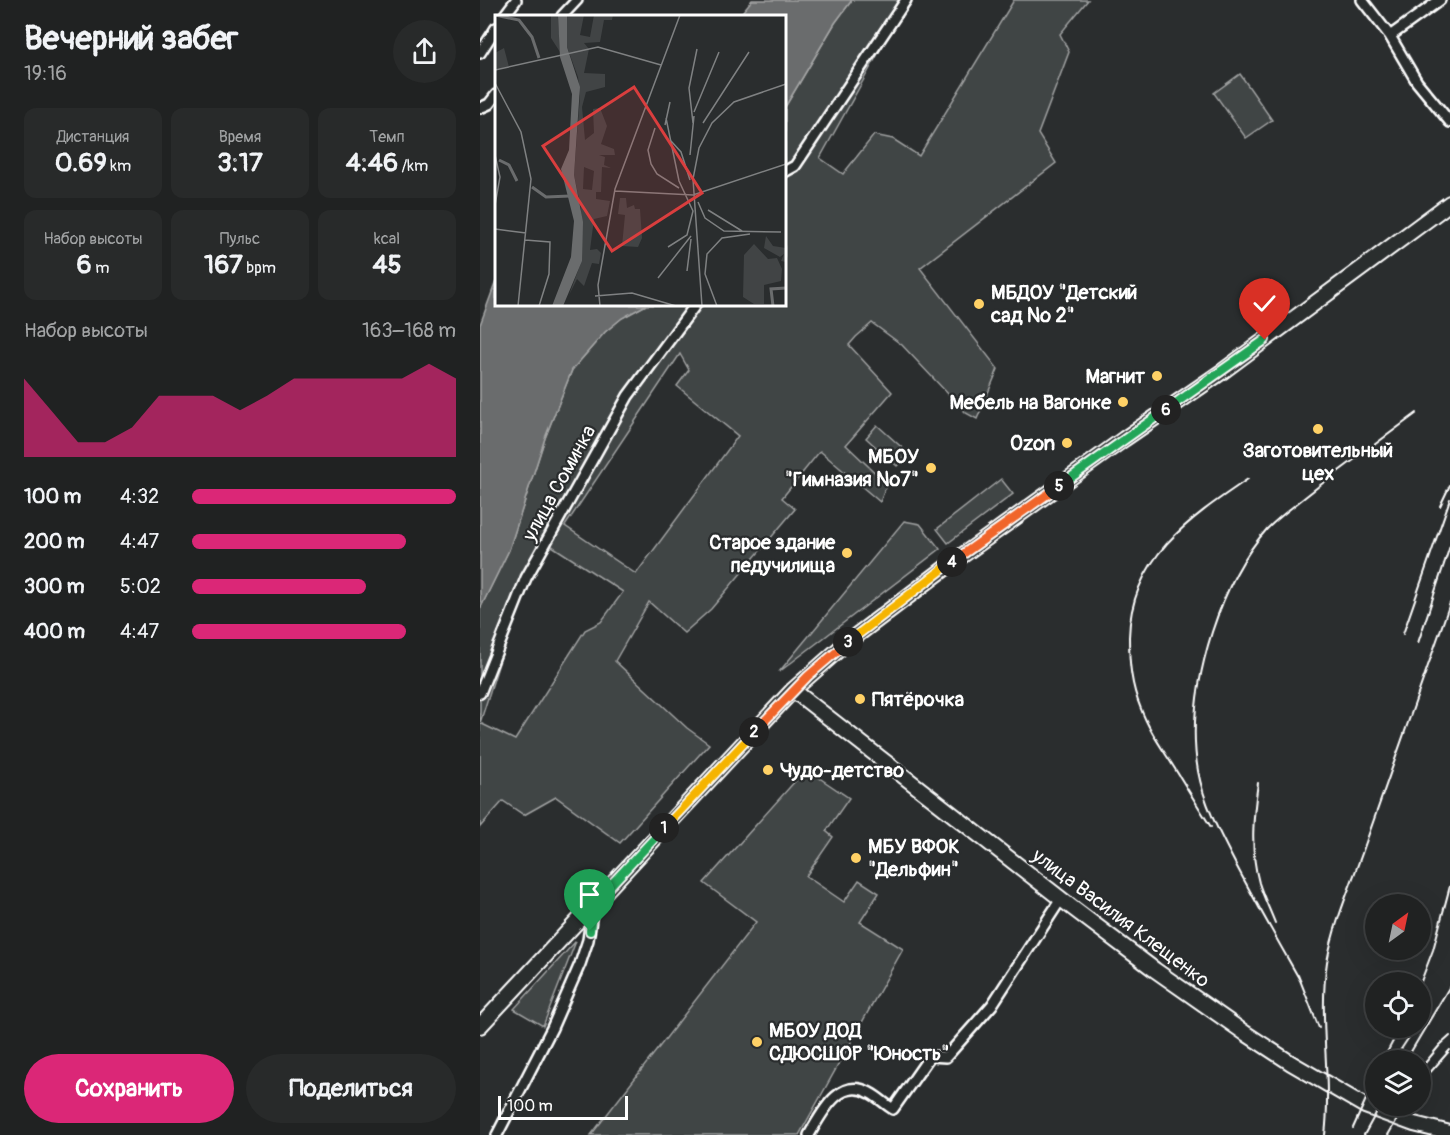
<!DOCTYPE html>
<html lang="ru">
<head>
<meta charset="utf-8">
<style>
	:root { --surface:#202222; --page:#282a2a; --text:#f1f3f6; --muted:#a2a4a5; --line:#3d3f40; --accent:#db2777 }
	body { margin:0; font-family:Pangolin,sans-serif; background:var(--page); color:var(--text); height:100vh; display:flex; flex-direction:column; font-size:22px; white-space:nowrap }
	* { box-sizing:border-box; margin:0 }
	p { font-size:20px; color:var(--muted) }
	.icon { flex:none; width:33px; height:33px; fill:none; stroke:currentColor; stroke-width:2; stroke-linecap:round; stroke-linejoin:round }
	.map { position:relative; flex:1; overflow:hidden }
	.side { display:flex; flex-direction:column; background:var(--surface); width:480px }
	.side>* { flex:none }
	.needle { width:39px; rotate:33deg }
	.fabs { position:absolute; left:885px; top:894px; display:grid; gap:12px }
	.fabs a { display:grid; place-items:center; width:66px; height:66px; border-radius:50%; background:var(--surface); box-shadow:0 6px 24px #0002,0 0 0 2px var(--line); font-size:30px }
	.scale { position:absolute; left:18px; bottom:15px; width:130px; box-sizing:border-box; padding-left:6px; border:3px solid #fff; border-top:0; font-size:16px; line-height:21px; white-space:nowrap; color:#fff; -webkit-text-stroke:4px #2a2d2e; paint-order:stroke }
	.pin { position:absolute; display:grid; place-items:center; width:51px; height:51px; color:#fff; margin:-62px -26px; border-radius:50% 50% 50% 0; rotate:-45deg; box-shadow:0 0 6px #0007 }
	.pin .icon { rotate:45deg }
	.km { position:absolute; width:30px; height:30px; margin:-15px; border-radius:50%; background:#222; color:#fff; font-size:16px; line-height:30px; text-align:center }
	.round { display:grid; place-items:center; flex:none; width:63px; height:63px; border-radius:32px; background:var(--page) }
	.summary { display:flex; align-items:center; justify-content:space-between; height:102px; padding:0 24px }
	h1 { font-size:33px; font-weight:800; line-height:45px }
	.stats { display:grid; grid-template-columns:repeat(3,1fr); gap:9px; height:102px; padding:6px 24px }
	.stats div { display:grid; align-content:center; border-radius:12px; background:var(--page); text-align:center }
	.stats b { font-size:26px; font-weight:800 }
	.stats small { font-size:16px; font-weight:400 }
	.stats p { font-size:16px }
	.chart { height:168px; padding:12px 24px }
	.chart p { display:flex; justify-content:space-between }
	.chart svg { width:100%; height:108px; margin-top:6px; fill:var(--accent); opacity:.7 }
	.button { display:flex; gap:12px; margin-top:auto; padding:12px 24px }
	.button a { flex:1; height:69px; border-radius:36px; background:var(--accent); color:#fff; font-size:24px; font-weight:800; line-height:69px; text-align:center }
	.button a+a { background:var(--page); color:var(--text) }
	ul { padding:0 24px; list-style:none; font-size:20px }
	li { display:grid; grid-template-columns:96px 72px 1fr; align-items:center; height:45px }
	li i { height:15px; border-radius:8px; background:var(--accent) }
	main { display:flex; flex:1; min-height:0 }
	.map>svg:first-child { display:block }
</style>
</head>
<body>
<main>
<section class="side">
<div class="summary"><div><h1>Вечерний забег</h1><p>19:16</p></div><a class="round"><svg class="icon" aria-label="share" viewBox="0 0 24 24"><path d="M12 15V3M7 8l5-5 5 5M5 13v7h14v-7"/></svg></a></div>
<div class="stats">
<div><p>Дистанция</p><b>0.69<small> km</small></b></div>
<div><p>Время</p><b>3:17</b></div>
<div><p>Темп</p><b>4:46<small> /km</small></b></div>
</div>
<div class="stats">
<div><p>Набор высоты</p><b>6<small> m</small></b></div>
<div><p>Пульс</p><b>167<small> bpm</small></b></div>
<div><p>kcal</p><b>45</b></div>
</div>
<div class="chart"><p><span>Набор высоты</span>163–168 m</p>
<svg viewBox="0 0 160 44" preserveAspectRatio="none"><path d="M0 44V12L10 25L20 38L30 38L40 32L50 19L60 19L70 19L80 25L90 19L100 12L110 12L120 12L130 12L140 12L150 6L160 12V44z"/></svg>
</div>
<ul>
<li><b>100 m</b>4:32<i style="width:100%"></i></li>
<li><b>200 m</b>4:47<i style="width:81%"></i></li>
<li><b>300 m</b>5:02<i style="width:66%"></i></li>
<li><b>400 m</b>4:47<i style="width:81%"></i></li>
</ul>
<div class="button"><a>Сохранить</a><a>Поделиться</a></div>
</section>
<div class="map">
<svg width="970" height="1135" viewBox="0 0 970 1135">
	<rect width="100%" height="100%" fill="#2a2d2e"/>
	<filter id="ink" filterUnits="userSpaceOnUse"><feTurbulence type="fractalNoise" baseFrequency=".0167" numOctaves="2"/><feDisplacementMap in="SourceGraphic" scale="12" xChannelSelector="R" yChannelSelector="G"/><feConvolveMatrix kernelMatrix="1 2 1 2 8 2 1 2 1" color-interpolation-filters="sRGB"/></filter>
	<g filter="url(#ink)">
		<!-- green -->
		<path fill="#414445" stroke="#a0a2a2" stroke-width="1.5" fill-rule="evenodd" d="M372,0h56l-88,158 23,16 31,-39 19,4 26,17 95,-156h74l-28,34 9,18 -31,82 18,29 -136,105 78,101 -21,50 -11,-6 -64,-68 -30,-22 -16,14 -7,8 43,47 -46,53 41,39 -7,18 -60,-51 -38,47 13,11 -84,100 -27,24 -35,-31 -34,59 72,67 22,16 -89,99 -64,-46 -32,18 -21,-14 -23,26v-218l29,-59 36,-112 27,-68 33,-38 17,-14 24,-13 138,-1 1,-197 50,-84zM200,354l9,16 -12,16 61,50 -102,138 -71,-48zM72,546l71,46 -22,30 -16,8 -70,110 -35,-17 46,-145z
			M760,74l32,46 -26,18 -32,-45z
			M397,425l31,28 -11,13 -31,-28z
			M521,479l12,15 -65,49 -11,-14z
			M424,521l16,3 20,25 -161,123z
			M326,769l43,29 -23,33 7,6 -27,39 38,26 15,-22 20,13 -19,29 43,27 -104,186h-208l165,-213 -52,-39z
			M96,941l-33,85 -29,-17z"/>
		<!-- water -->
		<path fill="#6a6c6d" stroke="#a6a7a7" stroke-width="1.5" d="M272,0h100l-17,23 -50,84 -1,-91h-45z
			M16,281v23l150,1 -24,13 -17,14 -33,38 -27,68 -36,112 -29,59v-284z"/>
		<g fill="none" stroke-linecap="round" stroke-linejoin="round">
			<defs>
				<path id="street" d="M882,0l28,36 27,46 33,40
					M24,16l12,-16
					M82,16l15,-16
					M910,36l50,-36
					M0,53l16,-25
					M0,108l9,-4 7,-9
					M304,172l11,-6 111,-166
					M0,693l46,-115 102,-182 68,-92
					M17,1135l55,-107 28,-64 8,-24 5,-35
					M329,1135c13,-22 30,-59 61,-42 8,4 15,11 23,16l37,-53 16,1 46,-52 69,-106"/>
				<path id="secondary" d="M313,690l281,219 81,61 90,63 46,30 74,43 49,18 36,9
					M0,1026l313,-336 52,-46 111,-84 168,-121 99,-68 227,-168"/>
			</defs>
			<!-- street casing -->
			<use href="#street" stroke="#fff" stroke-width="14"/>
			<!-- secondary casing -->
			<use href="#secondary" stroke="#fff" stroke-width="18"/>
			<!-- street -->
			<use href="#street" stroke="#2a2d2e" stroke-width="9"/>
			<!-- secondary -->
			<use href="#secondary" stroke="#2a2d2e" stroke-width="14"/>
			<!-- rail -->
			<path stroke="#fff" stroke-width="2" d="M960,506l10,-21
				M923,634l47,-135
				M938,643l32,-97
				M778,783c-5,33 -8,67 1,100 4,13 11,27 16,40
				M731,827c-14,-22 -27,-44 -41,-66 -11,-17 -22,-33 -29,-52 -10,-24 -12,-47 -12,-72 2,-79 60,-118 119,-158
				M818,975l21,53
				M821,982c-22,-39 -45,-79 -66,-119 -15,-29 -31,-59 -37,-92 -8,-46 0,-95 14,-139 12,-37 28,-73 55,-103 16,-16 35,-29 52,-43 33,-25 66,-49 98,-73
				M940,984l13,-34 17,-64
				M903,1060l17,-32
				M914,1060l21,-32
				M926,1060l44,-74
				M940,1069l20,-24 10,-9
				M940,1084l30,-34
				M873,1128l23,-51
				M845,1135c7,-58 -7,-115 2,-173 7,-40 25,-79 38,-117 28,-81 57,-161 85,-242
				M884,1135l16,-29
				M908,1135l17,-29"/>
		</g>
	</g>
	<g fill="none" stroke-linecap="round" stroke-linejoin="round" filter="url(#ink)">
		<defs>
			<path id="split-1" d="M110,931l3,-27 71,-76"/>
			<path id="split-2" d="M184,828l90,-96"/>
			<path id="split-3" d="M274,732l54,-56 40,-34"/>
			<path id="split-4" d="M368,642l104,-80"/>
			<path id="split-5" d="M472,562l107,-76"/>
			<path id="split-6" d="M579,486l107,-76"/>
			<path id="split-7" d="M686,410l99,-70"/>
		</defs>
		<!-- split-1 casing -->
		<use href="#split-1" stroke="#fff" stroke-width="12"/>
		<!-- split-2 casing -->
		<use href="#split-2" stroke="#fff" stroke-width="12"/>
		<!-- split-3 casing -->
		<use href="#split-3" stroke="#fff" stroke-width="12"/>
		<!-- split-4 casing -->
		<use href="#split-4" stroke="#fff" stroke-width="12"/>
		<!-- split-5 casing -->
		<use href="#split-5" stroke="#fff" stroke-width="12"/>
		<!-- split-6 casing -->
		<use href="#split-6" stroke="#fff" stroke-width="12"/>
		<!-- split-7 casing -->
		<use href="#split-7" stroke="#fff" stroke-width="12"/>
		<!-- split-1 -->
		<use href="#split-1" stroke="#22a559" stroke-width="8"/>
		<!-- split-2 -->
		<use href="#split-2" stroke="#f5b400" stroke-width="8"/>
		<!-- split-3 -->
		<use href="#split-3" stroke="#f0652b" stroke-width="8"/>
		<!-- split-4 -->
		<use href="#split-4" stroke="#f5b400" stroke-width="8"/>
		<!-- split-5 -->
		<use href="#split-5" stroke="#f0652b" stroke-width="8"/>
		<!-- split-6 -->
		<use href="#split-6" stroke="#22a559" stroke-width="8"/>
		<!-- split-7 -->
		<use href="#split-7" stroke="#22a559" stroke-width="8"/>
	</g>
	<!-- markers -->
	<g fill="#ffd166" stroke="#2a2d2e" stroke-width="2">
		<circle cx="499" cy="304" r="6"/>
		<circle cx="677" cy="376" r="6"/>
		<circle cx="643" cy="402" r="6"/>
		<circle cx="838" cy="429" r="6"/>
		<circle cx="587" cy="443" r="6"/>
		<circle cx="451" cy="468" r="6"/>
		<circle cx="367" cy="553" r="6"/>
		<circle cx="380" cy="699" r="6"/>
		<circle cx="288" cy="770" r="6"/>
		<circle cx="376" cy="858" r="6"/>
		<circle cx="277" cy="1042" r="6"/>
	</g>
	<g text-anchor="middle" dominant-baseline="central" stroke-width="4.5" stroke-linejoin="round" paint-order="stroke">
		<!-- poi labels -->
		<g font-size="20" font-weight="bold" fill="#fff" stroke="#2a2d2e" text-anchor="start">
			<text x="511" y="292">МБДОУ "Детский<tspan x="511" dy="23">сад № 2"</tspan></text>
			<text x="665" y="376" text-anchor="end">Магнит</text>
			<text x="631" y="402" text-anchor="end">Мебель на Вагонке</text>
			<text x="575" y="443" text-anchor="end">Ozon</text>
			<text x="838" y="450" text-anchor="middle">Заготовительный<tspan x="838" dy="23">цех</tspan></text>
			<text x="439" y="456" text-anchor="end">МБОУ<tspan x="439" dy="23">"Гимназия №7"</tspan></text>
			<text x="355" y="542" text-anchor="end">Старое здание<tspan x="355" dy="23">педучилища</tspan></text>
			<text x="392" y="699">Пятёрочка</text>
			<text x="300" y="770">Чудо-детство</text>
			<text x="388" y="846">МБУ ВФОК<tspan x="388" dy="23">"Дельфин"</tspan></text>
			<text x="289" y="1030">МБОУ ДОД<tspan x="289" dy="23">СДЮСШОР "Юность"</tspan></text>
		</g>
		<!-- street labels -->
		<g font-size="20" fill="#fff" stroke="#2a2d2e">
			<text transform="translate(79 483) rotate(-61)">улица Соминка</text>
			<text transform="translate(641 918) rotate(37)">улица Василия Клещенко</text>
		</g>
	</g>
	<!-- overview -->
	<g transform="translate(15 15)">
		<rect width="291" height="291" fill="#2a2d2e"/>
		<path d="M56,0h7l2,37 -9,-14zM72,0h17l-4,20 10,2 4,-22h19l-1,5h-8l-4,22 -16,1 5,6 -5,24 21,1v13l-19,5 -4,15 3,33 9,-7 -1,-24 7,-1 7,18 -6,18 13,5 1,6h-16l6,2 -1,8 7,3 -9,-1 -1,25h-5v7l14,2 -3,15 -13,3 -4,31 7,-1 4,4 -2,11 -7,-1 -8,23 -7,-7 -8,16 13,-35 -1,-52 -7,-33 6,-79 -2,-19 -11,-30zM89,152l10,4 -2,19 -9,-1zM9,33l5,19 -14,2v-16zM125,183h6l1,10 7,-3 1,4h5l2,29 -4,9 -16,-1 3,-31 -7,-1zM271,221l7,10 13,2v14l-5,-1 3,-7 -4,3 -16,-9zM259,229l14,15 9,-1 5,11 -1,12 -17,4v19h-10l-11,-7 1,-42z" fill="#414445" fill-rule="evenodd"/>
		<path d="M63,0h9v32l13,40 -6,88 9,47 -1,39 -19,45h-11l19,-49 3,-36 -13,-52 8,-19 3,-56 -12,-37z" fill="#6a6c6d"/>
		<path fill="none" stroke="#6a6c6d" stroke-width="3" d="M0,0l24,5 13,17 7,21M4,145l10,5 8,16M37,172l14,10 24,-1M278,291l-2,-17 15,-1"/>
		<path fill="none" stroke="#7f8182" stroke-width="1.5" d="M0,55l103,-23 63,18M0,68l26,49 10,47 -13,127M199,97l25,-60M171,103l13,63 14,30 -6,24 -19,12M198,108l-4,-35 8,-39M208,108l46,-71M170,110l5,-23M160,113l-7,22 3,14 6,10 22,14M176,126l10,11 9,28M0,140l5,22 -5,28M195,140l4,-39M120,176l78,4 93,-31M203,187l7,16 19,13 57,1M213,195l34,21M0,214l31,4M30,225l25,2 -1,32 -10,32M192,256l4,-32M163,263l33,-42M100,281l37,-3 44,13M105,291l-2,-21 17,-96 65,-174M207,291l-9,-127 6,-31 13,-25 22,-21 52,-18M222,291l-12,-32 2,-20 15,-16 28,-4"/>
		<path fill="#da3e3e" fill-opacity="0.15" stroke="#da3e3e" stroke-width="3" d="M139,72l68,106 -90,58 -69,-105z"/>
		<rect width="291" height="291" fill="none" stroke="#fff" stroke-width="3"/>
	</g>
</svg>
<div class="fabs">
<a><svg class="needle" viewBox="-14 -14 28 28"><path d="M0-13l5 13h-10z" fill="#e53935"/><path d="M0 13l5-13h-10z" fill="#a2a4a5"/></svg></a>
<a><svg class="icon" aria-label="locate" viewBox="0 0 24 24"><circle cx="12" cy="12" r="6"/><path d="M12 2v4M12 18v4M2 12h4M18 12h4"/></svg></a>
<a><svg class="icon" aria-label="layers" viewBox="0 0 24 24"><path d="M12 4l9 5-9 5-9-5zM3 14l9 5 9-5"/></svg></a>
</div>
<div class="scale">100 m</div>
<div class="pin" style="left:110px;top:931px;background:#1e9e55"><svg class="icon" aria-label="arrive" viewBox="0 0 24 24"><path d="M6 21V4h12l-3 4 3 4H6"/></svg></div>
<div class="pin" style="left:785px;top:340px;background:#d93025"><svg class="icon" aria-label="check" viewBox="0 0 24 24"><path d="M5 12l5 5 9-10"/></svg></div>
<b class="km" style="left:184px;top:828px">1</b>
<b class="km" style="left:274px;top:732px">2</b>
<b class="km" style="left:368px;top:642px">3</b>
<b class="km" style="left:472px;top:562px">4</b>
<b class="km" style="left:579px;top:486px">5</b>
<b class="km" style="left:686px;top:410px">6</b>
</div>
</main>
</body>
</html>
